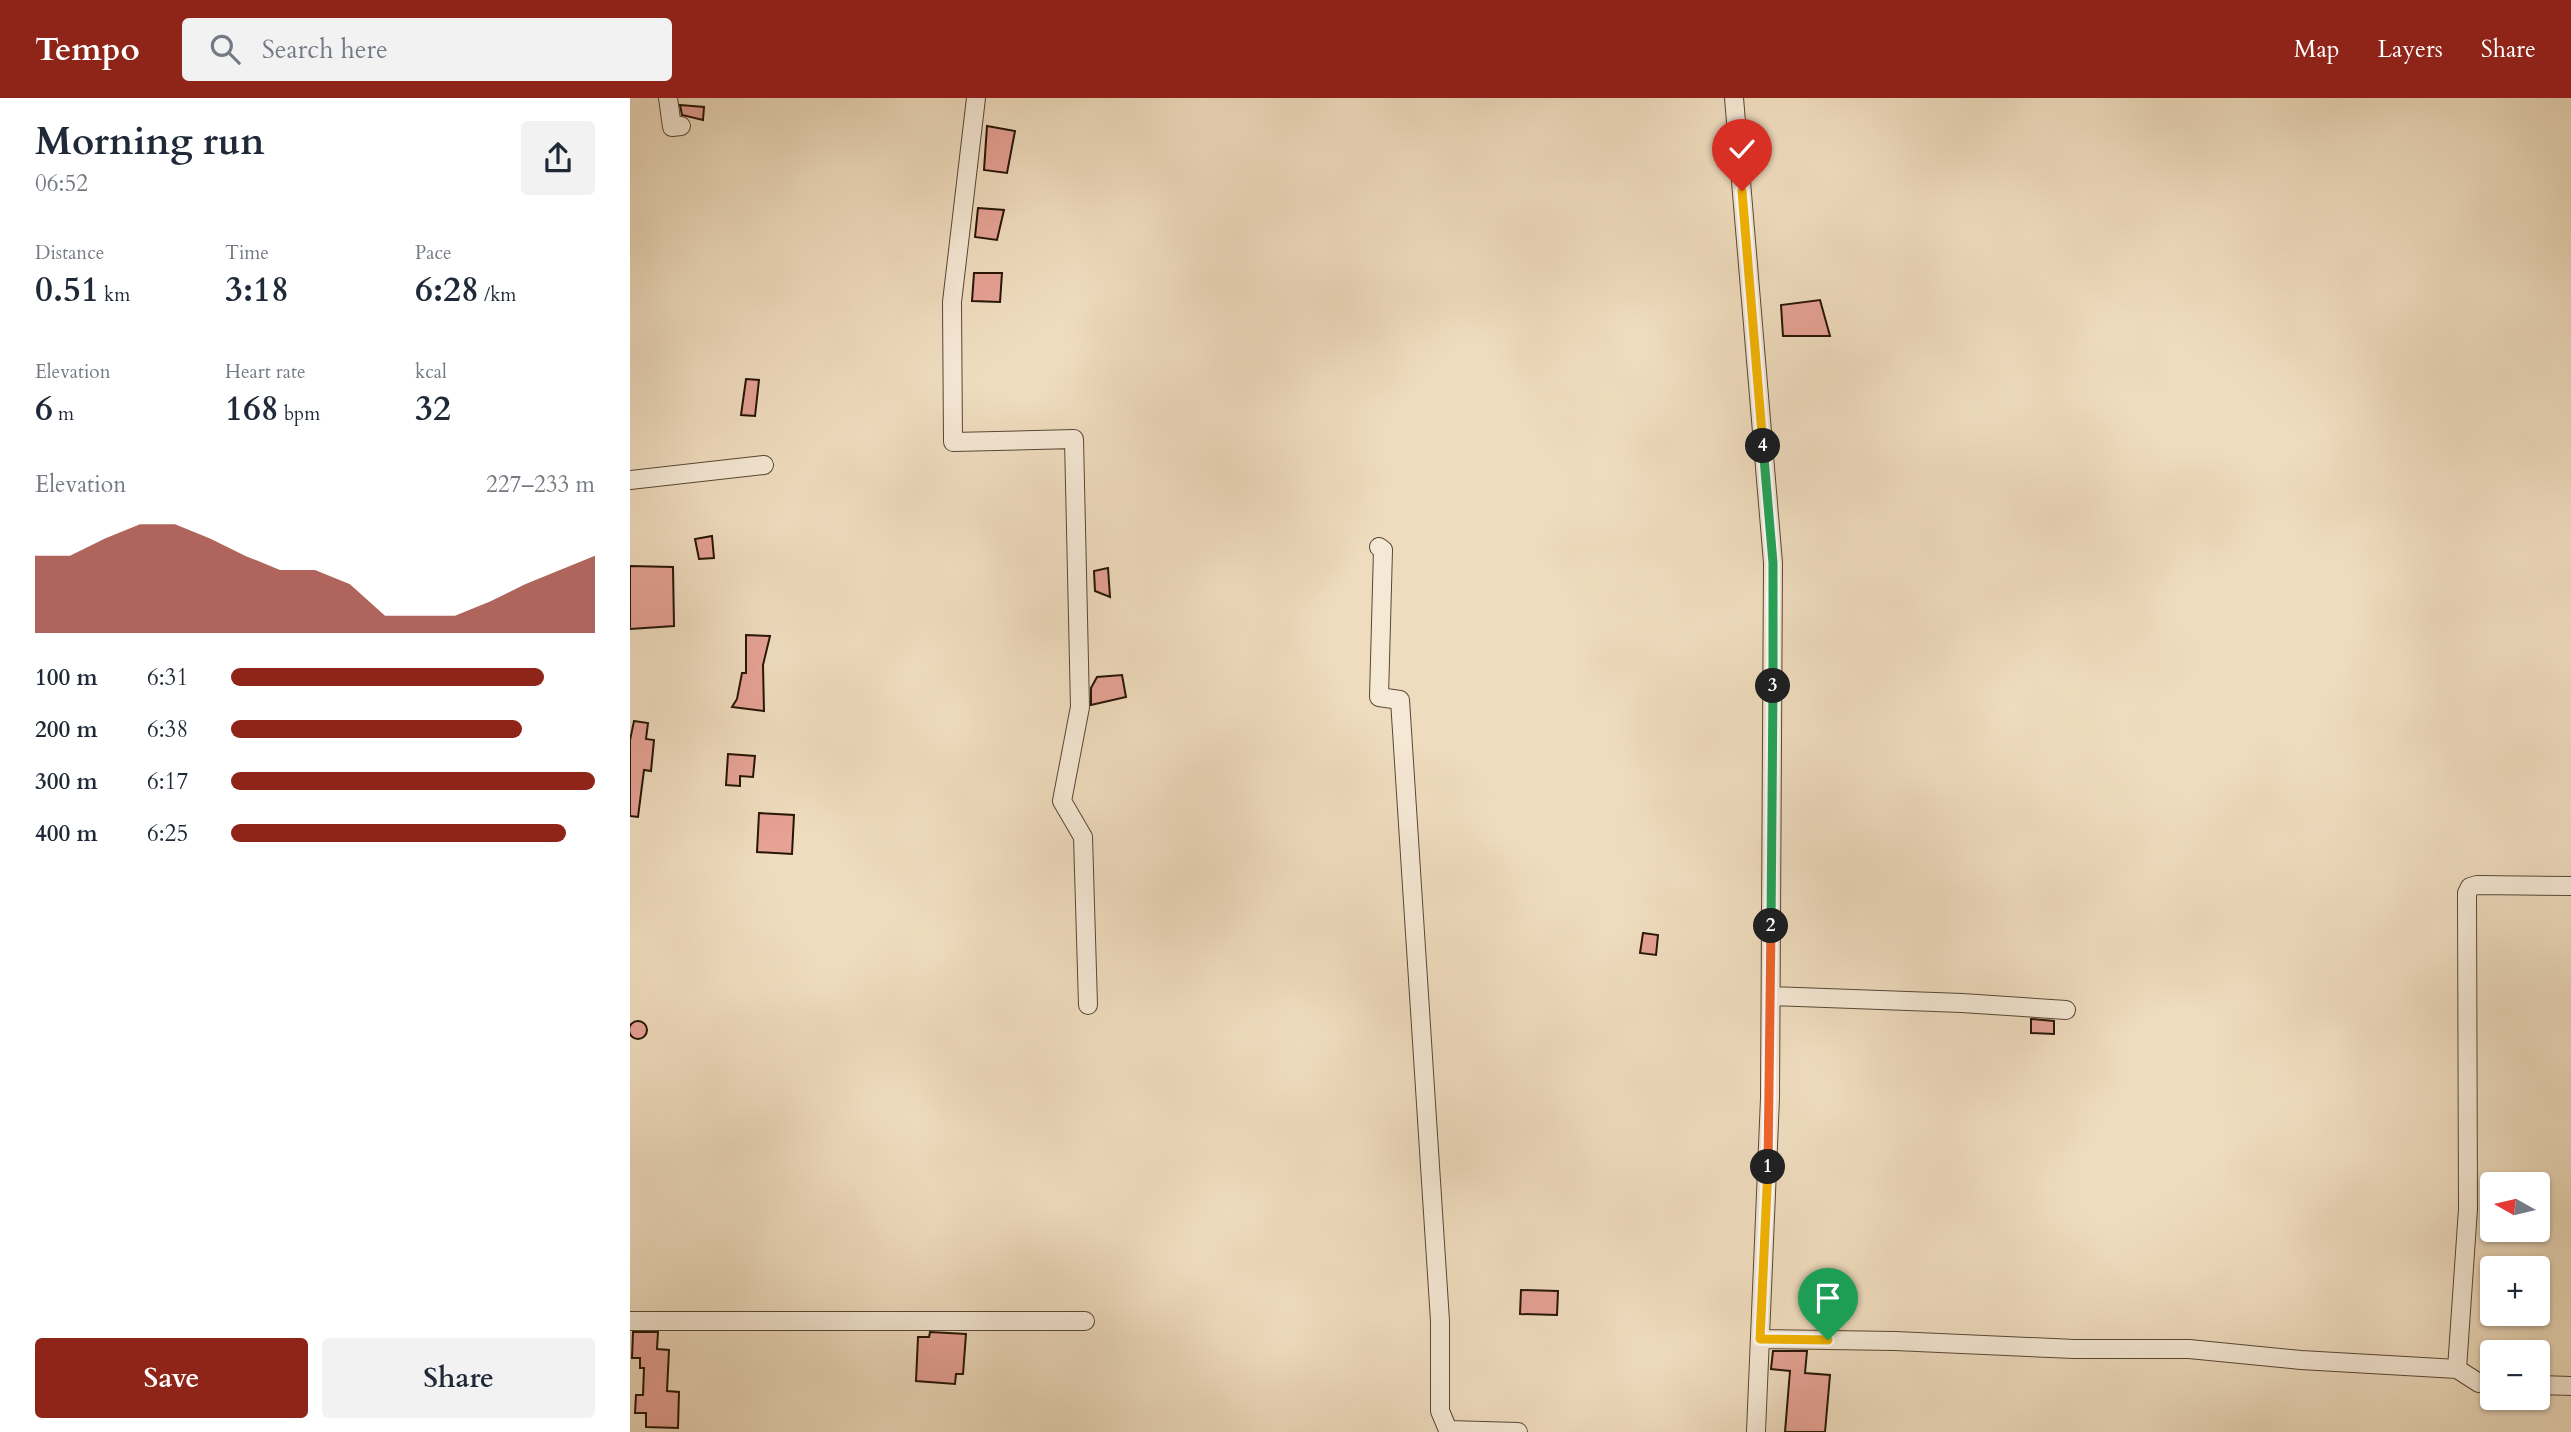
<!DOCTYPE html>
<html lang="en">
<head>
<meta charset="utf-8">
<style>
	:root { --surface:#fff; --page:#f2f2f3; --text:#1f2937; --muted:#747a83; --accent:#8f2418 }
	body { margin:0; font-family:Cardo,serif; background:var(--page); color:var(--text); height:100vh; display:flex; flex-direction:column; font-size:26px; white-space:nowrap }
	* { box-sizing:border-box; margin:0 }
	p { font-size:23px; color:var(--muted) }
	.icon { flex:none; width:38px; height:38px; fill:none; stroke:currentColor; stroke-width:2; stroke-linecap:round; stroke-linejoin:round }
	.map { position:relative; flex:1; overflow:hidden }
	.panel { display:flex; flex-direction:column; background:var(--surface); width:630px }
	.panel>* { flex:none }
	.needle { width:46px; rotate:278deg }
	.tools { position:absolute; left:1850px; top:1074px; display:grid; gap:14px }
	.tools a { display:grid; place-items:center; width:70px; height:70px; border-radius:7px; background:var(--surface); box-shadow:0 2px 5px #0004; font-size:35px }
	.pin { position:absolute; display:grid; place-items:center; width:60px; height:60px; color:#fff; margin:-72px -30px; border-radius:50% 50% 50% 0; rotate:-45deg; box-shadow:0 0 7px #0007 }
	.pin .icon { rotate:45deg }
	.km { position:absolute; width:35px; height:35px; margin:-18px; border-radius:50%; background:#222; color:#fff; font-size:19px; line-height:35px; text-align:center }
	.round { display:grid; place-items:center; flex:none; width:74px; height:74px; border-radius:7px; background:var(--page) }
	.headline { display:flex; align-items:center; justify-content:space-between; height:119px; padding:0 35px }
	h1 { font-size:38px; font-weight:700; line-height:52px }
	.metrics { display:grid; grid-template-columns:repeat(3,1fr); gap:10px; height:119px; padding:7px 35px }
	.metrics div { display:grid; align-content:center }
	.metrics b { font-size:35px; font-weight:700 }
	.metrics small { font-size:19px; font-weight:400 }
	.metrics p { font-size:19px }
	.chart { height:196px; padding:14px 35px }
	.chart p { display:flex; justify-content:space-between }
	.chart svg { width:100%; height:126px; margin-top:7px; fill:var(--accent); opacity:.7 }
	.cta { display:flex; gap:14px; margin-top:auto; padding:14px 35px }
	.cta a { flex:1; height:80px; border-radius:7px; background:var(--accent); color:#fff; font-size:28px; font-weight:700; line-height:80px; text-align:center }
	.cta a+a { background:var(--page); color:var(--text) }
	ul { padding:0 35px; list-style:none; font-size:23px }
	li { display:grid; grid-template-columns:112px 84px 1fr; align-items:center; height:52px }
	li i { height:18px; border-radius:9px; background:var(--accent) }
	header { display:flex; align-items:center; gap:42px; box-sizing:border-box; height:98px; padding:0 35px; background:var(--accent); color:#fff }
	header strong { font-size:33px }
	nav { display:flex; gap:38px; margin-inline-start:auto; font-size:24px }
	.search { width:490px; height:63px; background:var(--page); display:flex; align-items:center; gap:18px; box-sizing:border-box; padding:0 24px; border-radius:7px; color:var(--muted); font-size:26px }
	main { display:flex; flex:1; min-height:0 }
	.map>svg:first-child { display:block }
</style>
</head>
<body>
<header>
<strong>Tempo</strong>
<div class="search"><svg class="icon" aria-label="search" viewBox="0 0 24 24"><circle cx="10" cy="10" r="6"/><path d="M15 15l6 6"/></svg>Search here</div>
<nav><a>Map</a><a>Layers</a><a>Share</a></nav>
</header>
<main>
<section class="panel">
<div class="headline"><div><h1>Morning run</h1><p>06:52</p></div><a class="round"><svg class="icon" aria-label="share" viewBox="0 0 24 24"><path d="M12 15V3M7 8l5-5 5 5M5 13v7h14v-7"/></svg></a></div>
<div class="metrics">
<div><p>Distance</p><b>0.51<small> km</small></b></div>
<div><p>Time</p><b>3:18</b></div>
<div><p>Pace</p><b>6:28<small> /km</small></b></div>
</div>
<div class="metrics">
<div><p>Elevation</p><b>6<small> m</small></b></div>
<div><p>Heart rate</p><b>168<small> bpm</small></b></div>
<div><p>kcal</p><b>32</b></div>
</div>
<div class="chart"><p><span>Elevation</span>227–233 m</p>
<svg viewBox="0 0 160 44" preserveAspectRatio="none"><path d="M0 44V17L10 17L20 11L30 6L40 6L50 11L60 17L70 22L80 22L90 27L100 38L110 38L120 38L130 33L140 27L150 22L160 17V44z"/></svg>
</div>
<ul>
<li><b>100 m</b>6:31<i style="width:86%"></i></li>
<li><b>200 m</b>6:38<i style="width:80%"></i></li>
<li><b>300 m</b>6:17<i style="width:100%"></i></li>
<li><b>400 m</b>6:25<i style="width:92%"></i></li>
</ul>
<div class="cta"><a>Save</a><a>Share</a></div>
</section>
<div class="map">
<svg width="1941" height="1334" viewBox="0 0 1941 1334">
	<rect width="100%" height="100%" fill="#efdcbe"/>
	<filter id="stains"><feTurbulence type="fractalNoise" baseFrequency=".00286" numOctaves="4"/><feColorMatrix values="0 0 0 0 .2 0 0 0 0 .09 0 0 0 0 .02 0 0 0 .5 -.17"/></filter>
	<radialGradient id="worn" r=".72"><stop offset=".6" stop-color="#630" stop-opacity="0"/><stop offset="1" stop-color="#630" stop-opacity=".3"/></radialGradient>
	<!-- building -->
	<path fill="#e6a295" stroke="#261506" stroke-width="2" d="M50,7l24,2 -1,13 -21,-5z
		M357,28l28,5 -8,42 -23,-3z
		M348,110l26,2 -7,30 -22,-3z
		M344,175h28l-2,29 -28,-1z
		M1190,202l10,36h-47l-2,-31z
		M116,281l13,1 -4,36 -14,-1z
		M82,438l2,22 -15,1 -4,-20z
		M0,468l43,1 1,59 -44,3z
		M478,470l2,29 -15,-6 -1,-20z
		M116,537l24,1 -7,29 1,46 -32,-4 5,-8 5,-26h4z
		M492,577l4,22 -35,8v-17l6,-11z
		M4,623l14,2 -2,16 8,1 -3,31 -7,-1 -6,47 -8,-1v-76z
		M98,656l27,2 -2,21 -13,-1v10l-14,-1z
		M129,715l35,2 -2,39 -35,-2z
		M1013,835l15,2 -2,20 -16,-2z
		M1401,921l23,2v13l-23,-1z
		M-1 932a9 9 0 1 1 18 0a9 9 0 1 1-18 0Z
		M891,1192l37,1 -1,24 -37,-1z
		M3,1234h25l-1,17 12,1 -2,41 12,1 -1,36 -32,-1v-14h-11l1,-18h7l1,-27h-4v-10h-8z
		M300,1234l36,2 -3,40h-7l-1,10 -39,-3 2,-44h11z
		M1143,1253h34l-2,22 25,2 -5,57h-40l5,-61 -19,-2z"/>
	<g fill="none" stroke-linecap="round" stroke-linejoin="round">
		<defs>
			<path id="street" d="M38,0l4,29 9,-1
				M346,0l-24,204 1,140 121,-3 6,268 -18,94 21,36 5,168
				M1104,0l39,465 -3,535 -14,334
				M0,382l134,-15
				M749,449l4,3 -4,147 21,3 40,621v90l8,19 70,2
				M1141,898l191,7 104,7
				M0,1223h455
				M1130,1241l135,2 179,8h115l112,11 156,9 22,14 13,1
				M1827,1271l11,-160 -1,-316 3,-6 7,-2 94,1
				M1908,1287l33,1"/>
		</defs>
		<!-- street casing -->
		<use href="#street" stroke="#584734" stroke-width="20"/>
		<!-- street -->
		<use href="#street" stroke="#f5e8d5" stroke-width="18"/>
	</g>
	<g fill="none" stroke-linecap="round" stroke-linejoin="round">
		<defs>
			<path id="split-1" d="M1138,1069l-8,172 68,1"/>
			<path id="split-2" d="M1138,1069l3,-241"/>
			<path id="split-3" d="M1141,828l2,-240"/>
			<path id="split-4" d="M1133,348l10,117v123"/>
			<path id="split-5" d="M1112,93l21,255"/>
		</defs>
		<!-- split-1 casing -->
		<use href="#split-1" stroke="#fff" stroke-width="14"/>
		<!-- split-2 casing -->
		<use href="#split-2" stroke="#fff" stroke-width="14"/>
		<!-- split-3 casing -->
		<use href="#split-3" stroke="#fff" stroke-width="14"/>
		<!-- split-4 casing -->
		<use href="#split-4" stroke="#fff" stroke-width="14"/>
		<!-- split-5 casing -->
		<use href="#split-5" stroke="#fff" stroke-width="14"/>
		<!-- split-1 -->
		<use href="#split-1" stroke="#f5b400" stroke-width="9"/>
		<!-- split-2 -->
		<use href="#split-2" stroke="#f0652b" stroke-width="9"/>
		<!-- split-3 -->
		<use href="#split-3" stroke="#22a559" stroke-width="9"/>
		<!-- split-4 -->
		<use href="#split-4" stroke="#22a559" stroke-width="9"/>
		<!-- split-5 -->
		<use href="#split-5" stroke="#f5b400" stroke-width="9"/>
	</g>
	<rect width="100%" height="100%" filter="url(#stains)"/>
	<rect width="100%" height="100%" fill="url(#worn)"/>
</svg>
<div class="tools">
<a><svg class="needle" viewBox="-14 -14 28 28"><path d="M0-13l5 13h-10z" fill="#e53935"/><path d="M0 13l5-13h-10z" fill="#747a83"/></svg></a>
<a>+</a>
<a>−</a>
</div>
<div class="pin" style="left:1198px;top:1242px;background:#1e9e55"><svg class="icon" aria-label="arrive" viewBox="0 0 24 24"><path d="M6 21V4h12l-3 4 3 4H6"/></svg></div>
<div class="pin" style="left:1112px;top:93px;background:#d93025"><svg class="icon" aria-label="check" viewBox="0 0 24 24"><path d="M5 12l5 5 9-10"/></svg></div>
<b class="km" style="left:1138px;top:1069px">1</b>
<b class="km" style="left:1141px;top:828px">2</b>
<b class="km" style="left:1143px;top:588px">3</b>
<b class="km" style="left:1133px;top:348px">4</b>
</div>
</main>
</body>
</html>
